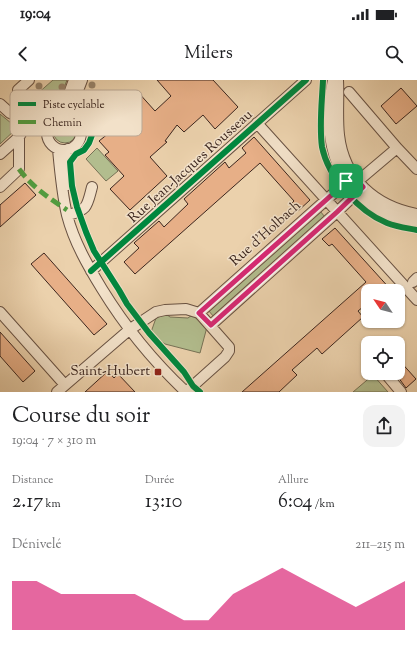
<!DOCTYPE html>
<html lang="fr">
<head>
<meta charset="utf-8">
<style>
	:root { --surface:#fff; --page:#f2f2f2; --text:#202124; --muted:#757577; --accent:#db2777 }
	body { margin:0; font-family:"Sorts Mill Goudy",serif; background:var(--page); color:var(--text); height:100vh; display:flex; flex-direction:column; font-size:15px; white-space:nowrap }
	* { box-sizing:border-box; margin:0 }
	p { font-size:13px; color:var(--muted) }
	.icon { flex:none; width:22px; height:22px; fill:none; stroke:currentColor; stroke-width:2; stroke-linecap:round; stroke-linejoin:round }
	.map { position:relative; height:312px; overflow:hidden }
	.drawer { display:flex; flex-direction:column; background:var(--surface); flex:1 }
	.drawer>* { flex:none }
	.needle { width:26px; rotate:305deg }
	.fabs { position:absolute; left:361px; top:204px; display:grid; gap:8px }
	.fabs a { display:grid; place-items:center; width:44px; height:44px; border-radius:8px; background:var(--surface); box-shadow:0 1px 3px #0004; font-size:20px }
	.pin { position:absolute; display:grid; place-items:center; width:34px; height:34px; color:#fff; margin:-17px; border-radius:8px; box-shadow:0 2px 6px #0006 }
	.round { display:grid; place-items:center; flex:none; width:42px; height:42px; border-radius:12px; background:var(--page) }
	.headline { display:flex; align-items:center; justify-content:space-between; height:68px; padding:0 12px }
	h1 { font-size:22px; font-weight:600; line-height:30px }
	.stats { display:grid; grid-template-columns:repeat(3,1fr); gap:6px; height:68px; padding:4px 12px }
	.stats div { display:grid; align-content:center }
	.stats b { font-size:20px; font-weight:600 }
	.stats small { font-size:11px; font-weight:400 }
	.stats p { font-size:11px }
	.chart { height:112px; padding:8px 12px }
	.chart p { display:flex; justify-content:space-between }
	.chart svg { width:100%; height:72px; margin-top:4px; fill:var(--accent); opacity:.7 }
	.status { display:flex; justify-content:space-between; align-items:center; height:28px; padding:0 20px; background:var(--surface); direction:ltr }
	.status svg { height:11px; fill:currentColor }
	header { display:flex; justify-content:space-between; align-items:center; height:52px; padding:0 12px; background:var(--surface); font-size:18px; font-weight:600 }
	.map>svg:first-child { display:block }
</style>
</head>
<body>
<div class="status"><b>19:04</b><svg viewBox="0 0 49 12"><path d="M0 12V9h3v3zM5 12V6h3v6zM10 12V3h3v9zM15 12V0h3v12zM26 1h20v11H26zM47 4h2v5h-2z"/></svg></div>
<header><svg class="icon" aria-label="back" viewBox="0 0 24 24"><path d="M15 5l-7 7 7 7"/></svg>Milers<svg class="icon" aria-label="search" viewBox="0 0 24 24"><circle cx="10" cy="10" r="6"/><path d="M15 15l6 6"/></svg></header>
<div class="map">
<svg width="417" height="312" viewBox="0 0 417 312">
	<rect width="100%" height="100%" fill="#ebd1ac"/>
	<filter id="stains"><feTurbulence type="fractalNoise" baseFrequency=".005" numOctaves="4"/><feColorMatrix values="0 0 0 0 .2 0 0 0 0 .09 0 0 0 0 .02 0 0 0 .5 -.17"/></filter>
	<radialGradient id="worn" r=".72"><stop offset=".6" stop-color="#630" stop-opacity="0"/><stop offset="1" stop-color="#630" stop-opacity=".3"/></radialGradient>
	<!-- green -->
	<path fill="#b2bd8e" stroke="#777256" d="M53,0h14l-8,21c-9,4 -15,8 -21,15l-18,-7z
		M0,34l11,9 5,6 -16,15z
		M53 51a12 12 0 1 1 24 0a12 12 0 1 1-24 0Z
		M97,68l21,23 -12,10 -20,-22z
		M320,131l5,6 -111,100 -6,-7z
		M166,234l4,3 18,1 4,-3 15,12 -7,26 -35,-9 -15,-9 6,-17z
		M373,295l15,17h-35z"/>
	<!-- building -->
	<path fill="#e7af87" stroke="#3c261e" d="M157,0h56l25,27 -23,22 -12,-14 -19,17 -7,-7 -12,16 2,1 -17,15 17,19 -37,34 -20,-21 14,-13 -19,-21 4,-3 -10,-11 10,-8 -9,-10 37,-32 18,20 16,-15z
		M401,8l16,18 -21,18 -15,-18z
		M254,57l56,63 -12,11 -7,-7 3,-3 -34,-38 -125,111 -11,-12 15,-14 -5,-5 25,-22 5,6 24,-23 -4,-5 41,-37 4,6 17,-15 -4,-5z
		M25,103l11,12 -36,32v-22z
		M335,148l57,63h-24v12l-10,8 5,6 -41,37 -5,-6 -25,22 5,5 -18,17h-37l124,-110 -34,-38 -3,2 -7,-7z
		M44,173l63,71 -13,11 -63,-71z
		M0,252l35,39 -12,11 -23,-26z
		M398,279l18,20 -10,9 -8,-11z
		M108,291l6,7 4,-4 17,18h-50z"/>
	<g fill="none" stroke-linecap="round" stroke-linejoin="round">
		<defs>
			<path id="minor" d="M333,0c-9,44 -5,93 34,122 6,4 11,8 18,11 10,5 21,7 32,9
				M338,0c1,18 -1,37 1,55 5,44 36,71 78,79
				M18,10l11,-10
				M349,12l48,56 -39,33
				M0,24l10,9 37,16
				M61,35l13,-35
				M47 53a17 17 0 1 1 34 0a17 17 0 1 1-34 0Z
				M72,37l2,-16 8,-21
				M257,43l160,177
				M397,68l20,21
				M58,69c2,22 4,45 9,66 7,27 21,51 35,74 24,39 51,72 84,103
				M68,69l-1,10 1,26
				M0,74l19,-17 9,-16
				M0,107l19,-18v-32
				M68,135c20,-5 19,-9 24,-28
				M91,191l215,-191
				M413,202l4,-4
				M0,232l65,73
				M199,233l154,-137
				M211,245l126,-113 26,-25
				M385,293l16,19
				M57,312l72,-62 27,-18 9,-2 21,-1 13,4 30,34v4l-4,6 -39,35"/>
		</defs>
		<!-- minor casing -->
		<use href="#minor" stroke="#685142" stroke-width="12"/>
		<!-- minor -->
		<use href="#minor" stroke="#f2e1c9" stroke-width="10"/>
		<!-- quiet -->
		<path stroke="#529c3f" stroke-width="5" stroke-dasharray="10 5" stroke-linecap="butt" d="M19,89c13,18 30,29 48,41"/>
		<defs>
			<path id="cycleway" d="M323,0c-1,22 -4,45 -1,67 6,30 37,65 65,76 10,4 20,5 30,7
				M88,50l4,5 -3,8 -5,7 -8,4 -6,8 2,24 5,21 9,25 8,19 25,39 8,14 22,29 35,39 9,14 7,6
				M91,191l215,-191"/>
		</defs>
		<!-- cycleway casing -->
		<use href="#cycleway" stroke="#f2e1c9" stroke-width="8"/>
		<!-- cycleway -->
		<use href="#cycleway" stroke="#00873e" stroke-width="6"/>
	</g>
	<!-- trees -->
	<g fill="#98836a">
		<circle cx="92" cy="5" r="3.5"/>
		<circle cx="39" cy="6" r="3.5"/>
		<circle cx="62" cy="7" r="3.5"/>
	</g>
	<g fill="none" stroke-linecap="round" stroke-linejoin="round">
		<defs>
			<path id="route" d="M353,96l10,11 -26,25 -126,113 -12,-12z"/>
		</defs>
		<!-- route casing -->
		<use href="#route" stroke="#fff" stroke-width="8"/>
		<!-- route -->
		<use href="#route" stroke="#db2777" stroke-width="5"/>
	</g>
	<!-- markers -->
	<rect fill="#8f2418" stroke="#f2e1c9" stroke-width="1.5" x="154" y="288" width="8" height="8" rx="2"/>
	<g text-anchor="middle" dominant-baseline="central" stroke-width="3" stroke-linejoin="round" paint-order="stroke">
		<!-- street labels -->
		<g font-size="14" fill="#3c261e" stroke="#f2e1c9">
			<text transform="translate(191 87) rotate(-42)">Rue Jean-Jacques Rousseau</text>
			<text transform="translate(266 154) rotate(-42)">Rue d'Holbach</text>
		</g>
		<!-- poi labels -->
		<g font-size="14" fill="#3c261e" stroke="#f2e1c9" text-anchor="end">
			<text x="150" y="292">Saint-Hubert</text>
		</g>
	</g>
	<!-- legend -->
	<rect x="10" y="10" width="132" height="46" rx="6" fill="#f2e1c9" stroke="#bba996" stroke-width="1"/>
	<rect x="18" y="22" width="18" height="4" fill="#00873e"/>
	<rect x="18" y="40" width="18" height="4" fill="#529c3f"/>
	<g font-size="11" fill="#3c261e">
		<text x="43" y="28">Piste cyclable</text>
		<text x="43" y="46">Chemin</text>
	</g>
	<rect width="100%" height="100%" filter="url(#stains)"/>
	<rect width="100%" height="100%" fill="url(#worn)"/>
</svg>
<div class="fabs">
<a><svg class="needle" viewBox="-14 -14 28 28"><path d="M0-13l5 13h-10z" fill="#e53935"/><path d="M0 13l5-13h-10z" fill="#757577"/></svg></a>
<a><svg class="icon" aria-label="locate" viewBox="0 0 24 24"><circle cx="12" cy="12" r="6"/><path d="M12 2v4M12 18v4M2 12h4M18 12h4"/></svg></a>
</div>
<div class="pin" style="left:346px;top:101px;background:#1e9e55"><svg class="icon" aria-label="arrive" viewBox="0 0 24 24"><path d="M6 21V4h12l-3 4 3 4H6"/></svg></div>
</div>
<section class="drawer">
<div class="headline"><div><h1>Course du soir</h1><p>19:04 · 7 × 310 m</p></div><a class="round"><svg class="icon" aria-label="share" viewBox="0 0 24 24"><path d="M12 15V3M7 8l5-5 5 5M5 13v7h14v-7"/></svg></a></div>
<div class="stats">
<div><p>Distance</p><b>2.17<small> km</small></b></div>
<div><p>Durée</p><b>13:10</b></div>
<div><p>Allure</p><b>6:04<small> /km</small></b></div>
</div>
<div class="chart"><p><span>Dénivelé</span>211–215 m</p>
<svg viewBox="0 0 160 44" preserveAspectRatio="none"><path d="M0 44V14L10 14L20 22L30 22L40 22L50 22L60 30L70 38L80 38L90 22L100 14L110 6L120 14L130 22L140 30L150 22L160 14V44z"/></svg>
</div>
</section>
</body>
</html>
